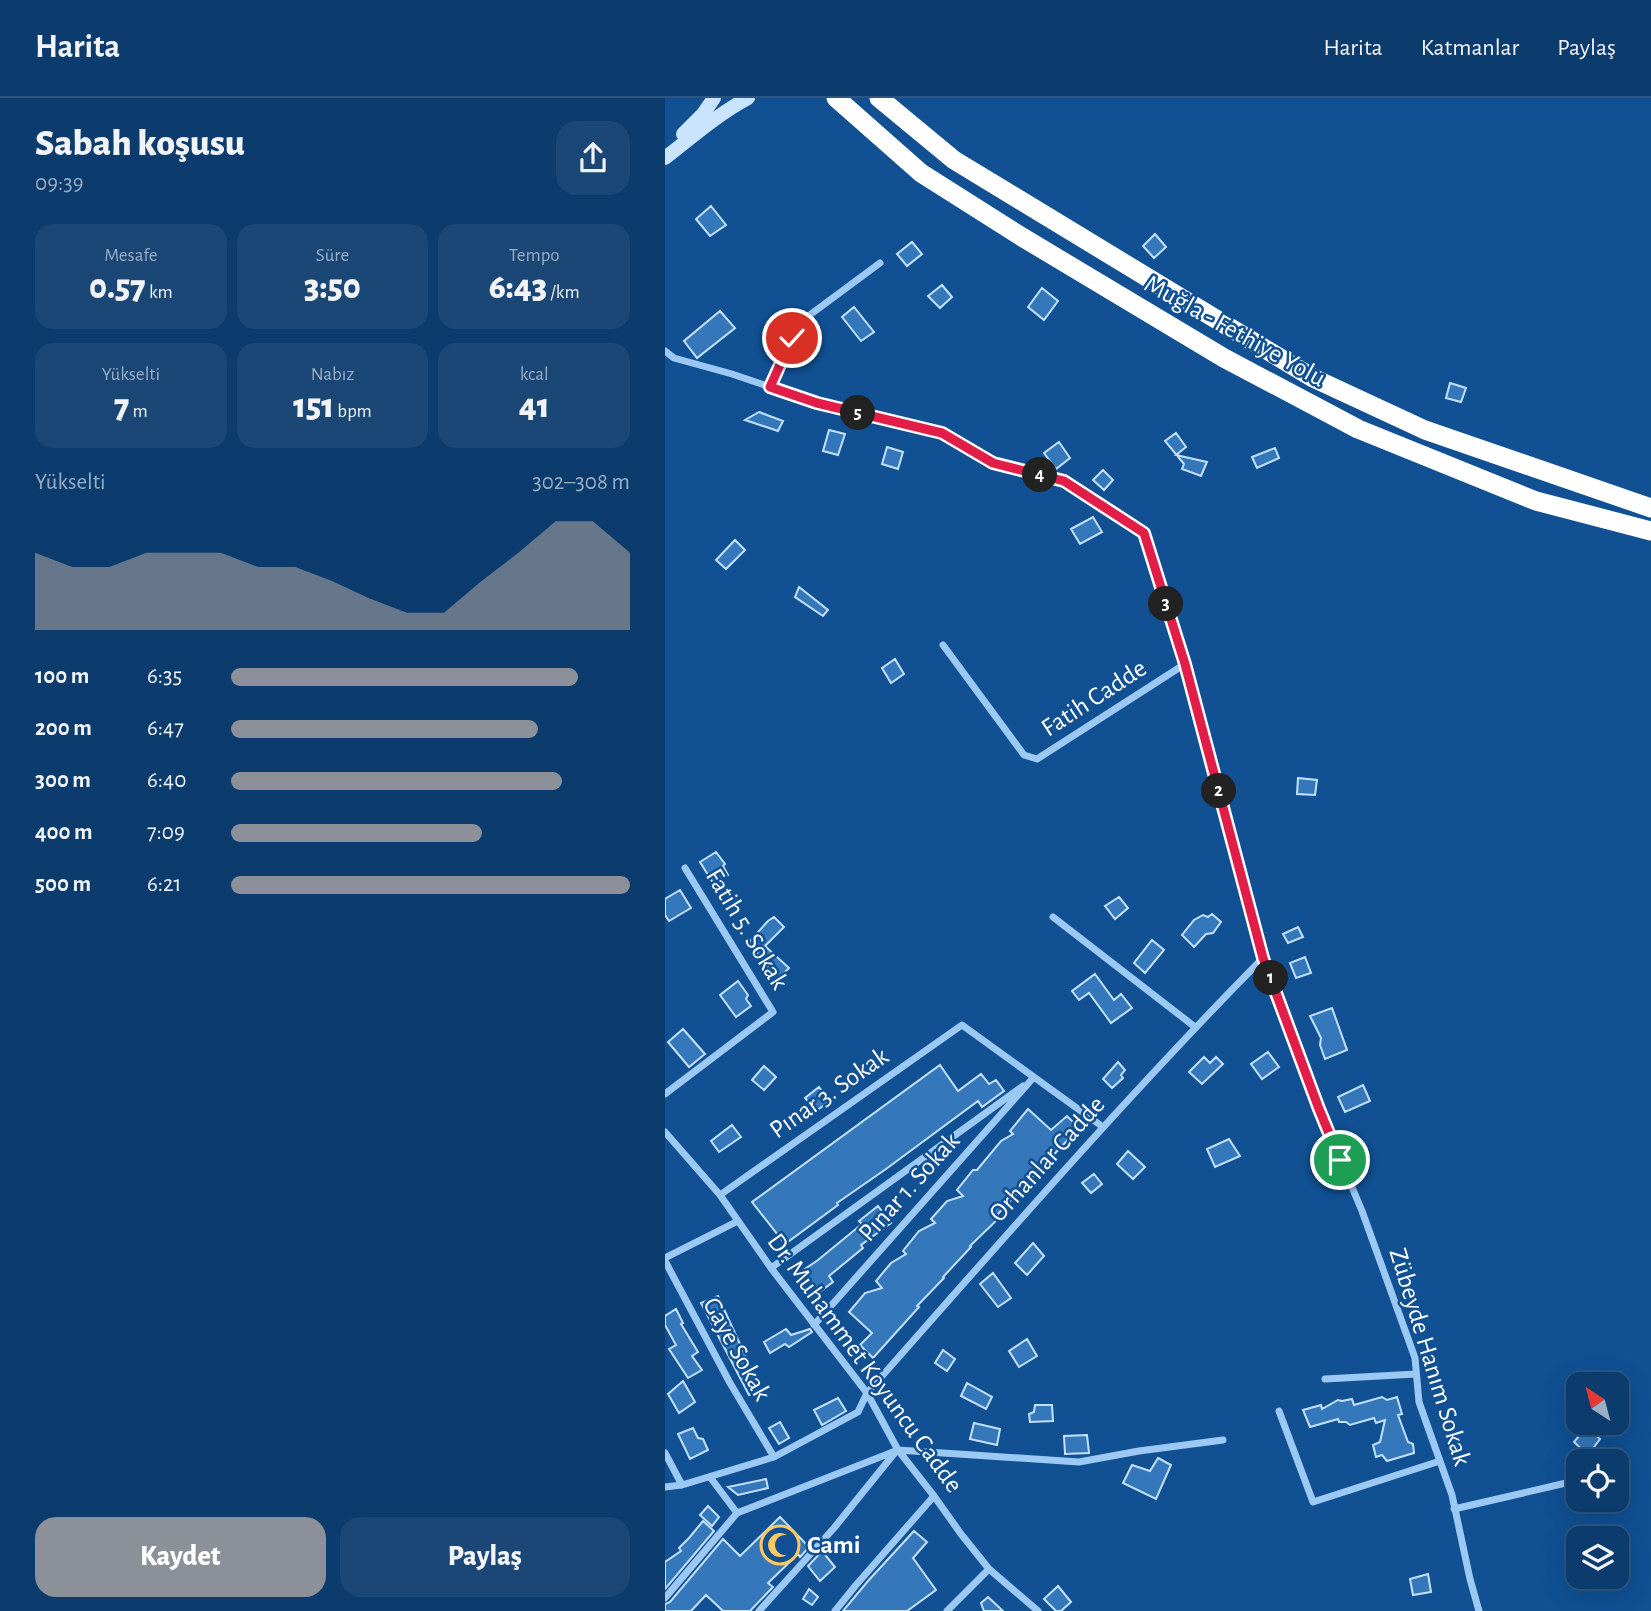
<!DOCTYPE html>
<html lang="tr">
<head>
<meta charset="utf-8">
<style>
	:root { --surface:#0c3c6e; --page:#1a4776; --text:#f1f3f6; --muted:#9aadc2; --line:#2c5681; --accent:#8c9099 }
	body { margin:0; font-family:"Alegreya Sans",sans-serif; background:var(--page); color:var(--text); height:100vh; display:flex; flex-direction:column; font-size:26px; white-space:nowrap }
	* { box-sizing:border-box; margin:0 }
	p { font-size:23px; color:var(--muted) }
	.icon { flex:none; width:38px; height:38px; fill:none; stroke:currentColor; stroke-width:2; stroke-linecap:round; stroke-linejoin:round }
	.map { position:relative; flex:1; overflow:hidden }
	.sheet { display:flex; flex-direction:column; background:var(--surface); width:665px }
	.sheet>* { flex:none }
	.needle { width:46px; rotate:324deg }
	.tools { position:absolute; left:901px; top:1274px; display:grid; gap:14px }
	.tools a { display:grid; place-items:center; width:63px; height:63px; border-radius:14px; background:var(--surface); box-shadow:0 7px 28px #0002,0 0 0 2px var(--line); font-size:35px }
	.pin { position:absolute; display:grid; place-items:center; width:60px; height:60px; color:#fff; margin:-30px; border:4px solid #fff; border-radius:50%; box-shadow:0 2px 7px #0007 }
	.km { position:absolute; width:35px; height:35px; margin:-18px; border-radius:50%; background:#222; color:#fff; font-size:19px; line-height:35px; text-align:center }
	.round { display:grid; place-items:center; flex:none; width:74px; height:74px; border-radius:21px; background:var(--page) }
	.overview { display:flex; align-items:center; justify-content:space-between; height:119px; padding:0 35px }
	h1 { font-size:38px; font-weight:800; line-height:52px }
	.stats { display:grid; grid-template-columns:repeat(3,1fr); gap:10px; height:119px; padding:7px 35px }
	.stats div { display:grid; align-content:center; border-radius:18px; background:var(--page); text-align:center }
	.stats b { font-size:35px; font-weight:800 }
	.stats small { font-size:19px; font-weight:400 }
	.stats p { font-size:19px }
	.chart { height:196px; padding:14px 35px }
	.chart p { display:flex; justify-content:space-between }
	.chart svg { width:100%; height:126px; margin-top:7px; fill:var(--accent); opacity:.7 }
	.action { display:flex; gap:14px; margin-top:auto; padding:14px 35px }
	.action a { flex:1; height:80px; border-radius:21px; background:var(--accent); color:#fff; font-size:28px; font-weight:800; line-height:80px; text-align:center }
	.action a+a { background:var(--page); color:var(--text) }
	ul { padding:0 35px; list-style:none; font-size:23px }
	li { display:grid; grid-template-columns:112px 84px 1fr; align-items:center; height:52px }
	li i { height:18px; border-radius:9px; background:var(--accent) }
	header { display:flex; align-items:center; gap:42px; box-sizing:border-box; height:98px; padding:0 35px; background:var(--surface); border-bottom:2px solid var(--line) }
	header strong { font-size:33px }
	nav { display:flex; gap:38px; margin-inline-start:auto; font-size:24px }
	main { display:flex; flex:1; min-height:0 }
	.map>svg:first-child { display:block }
</style>
</head>
<body>
<header>
<strong>Harita</strong>
<nav><a>Harita</a><a>Katmanlar</a><a>Paylaş</a></nav>
</header>
<main>
<section class="sheet">
<div class="overview"><div><h1>Sabah koşusu</h1><p>09:39</p></div><a class="round"><svg class="icon" aria-label="share" viewBox="0 0 24 24"><path d="M12 15V3M7 8l5-5 5 5M5 13v7h14v-7"/></svg></a></div>
<div class="stats">
<div><p>Mesafe</p><b>0.57<small> km</small></b></div>
<div><p>Süre</p><b>3:50</b></div>
<div><p>Tempo</p><b>6:43<small> /km</small></b></div>
</div>
<div class="stats">
<div><p>Yükselti</p><b>7<small> m</small></b></div>
<div><p>Nabız</p><b>151<small> bpm</small></b></div>
<div><p>kcal</p><b>41</b></div>
</div>
<div class="chart"><p><span>Yükselti</span>302–308 m</p>
<svg viewBox="0 0 160 44" preserveAspectRatio="none"><path d="M0 44V17L10 22L20 22L30 17L40 17L50 17L60 22L70 22L80 27L90 33L100 38L110 38L120 27L130 17L140 6L150 6L160 17V44z"/></svg>
</div>
<ul>
<li><b>100 m</b>6:35<i style="width:87%"></i></li>
<li><b>200 m</b>6:47<i style="width:77%"></i></li>
<li><b>300 m</b>6:40<i style="width:83%"></i></li>
<li><b>400 m</b>7:09<i style="width:63%"></i></li>
<li><b>500 m</b>6:21<i style="width:100%"></i></li>
</ul>
<div class="action"><a>Kaydet</a><a>Paylaş</a></div>
</section>
<div class="map">
<svg width="986" height="1513" viewBox="0 0 986 1513">
	<rect width="100%" height="100%" fill="#105093"/>
	<!-- building -->
	<path fill="#3477bb" stroke="#c4e1fe" stroke-width="2" d="M46,108l15,19 -16,11 -14,-17z
		M490,136l11,13 -12,11 -11,-12z
		M247,144l10,12 -15,12 -10,-12z
		M277,187l10,12 -12,11 -12,-12z
		M377,190l16,13 -14,19 -16,-13z
		M189,209l20,25 -13,9 -19,-24z
		M55,213l15,17 -38,30 -13,-17z
		M785,285l16,5 -5,14 -15,-4z
		M94,314l24,9 -5,10 -33,-11z
		M164,332l16,4 -7,21 -15,-4z
		M511,335l10,14 -10,8 31,7 -6,14 -19,-7 2,-5 -19,-23z
		M394,344l11,16 -14,11 -12,-16z
		M222,349l16,5 -5,17 -16,-5z
		M610,350l4,10 -22,10 -5,-11z
		M438,372l10,10 -9,10 -11,-10z
		M428,419l9,15 -22,12 -9,-15z
		M70,442l10,10 -19,19 -10,-9z
		M134,489l29,23 -5,6 -28,-19z
		M230,561l9,15 -13,9 -9,-15z
		M633,680l19,2 -2,15 -18,-1z
		M51,754l9,12 -2,2 5,9 -15,8 -13,-21z
		M15,792l11,18 -22,13 -4,-6v-16z
		M454,799l9,11 -13,11 -10,-13z
		M547,816l9,8 -8,11 -7,1 -12,13 -12,-12 12,-15 9,-5 5,2z
		M109,819l10,10 -19,19 24,22 -15,15 -11,-11 5,-6 -20,-23 20,-22z
		M633,829l5,10 -15,6 -5,-9z
		M487,842l12,10 -19,23 -11,-10z
		M640,859l6,16 -15,5 -6,-15z
		M430,876l19,26 7,-6 11,14 -21,15 -22,-30 -10,7 -7,-9z
		M73,883l10,14 -2,4 5,7 -15,11 -16,-22z
		M667,910l15,42 -22,9 -5,-14 1,-7 -11,-22z
		M18,931l22,25 -16,13 -21,-25z
		M603,954l11,15 -17,12 -11,-15z
		M539,959l6,6 6,-6 7,7 -21,20 -13,-12z
		M453,964l7,8 -4,5 2,3 -11,10 -9,-9z
		M275,967l18,26 23,-17 8,10 7,-4 8,11 -22,16 -4,-6 -92,68 -49,34 1,2 -53,39 -33,-42z
		M99,968l12,11 -12,13 -12,-10z
		M698,987l7,16 -25,11 -7,-15z
		M154,989l11,14 -14,10 -11,-13z
		M363,1011l23,21 16,-14 12,12 -84,89 3,2 -28,27 1,1 -28,30 1,1 -27,28 2,1 -46,51 -13,-13 12,-12 -23,-21 16,-19 17,-5 -6,-7 15,-18 15,-9 -3,-3 16,-20 16,-8 -4,-4 16,-18 16,-5 -6,-6 16,-20h4l24,-29 12,-7 -3,-3z
		M67,1027l9,12 -22,15 -8,-11z
		M564,1041l11,17 -25,11 -8,-18z
		M463,1053l17,16 -12,12 -16,-15z
		M429,1076l8,10 -11,9 -9,-10z
		M213,1108l13,17 -30,22 2,3 -34,28 4,6 -15,11 -16,-22 16,-11 44,-36 -3,-3z
		M368,1145l11,13 -17,19 -12,-12z
		M328,1175l18,25 -13,9 -18,-23z
		M53,1198l43,94 -12,5 -48,-92z
		M11,1211l7,14 -2,1 17,28 -6,4 10,14 -14,8 -19,-29 7,-4 -11,-20v-9z
		M121,1231l5,6 19,-6 2,3 -23,15 -4,-3 -15,9 -6,-11z
		M362,1241l10,17 -18,11 -10,-16z
		M278,1252l12,9 -8,12 -12,-8z
		M18,1283l12,21 -16,11 -11,-19z
		M302,1285l25,14 -6,12 -25,-13z
		M717,1299l5,3 10,-3 5,17 -4,1 10,27 5,2 1,9 -27,8 -5,-6 -6,2 -3,-12 7,-3 5,-22 -9,3 -2,-5 -24,7 -4,-3h-7l-1,-3 -28,8 -7,-17 18,-5 1,4 16,-9 4,1 10,-2 2,6z
		M173,1300l8,13 -24,14 -8,-15z
		M370,1307h17l1,16 -23,1 -1,-8 5,-2z
		M115,1324l9,16 -10,6 -10,-16z
		M309,1325l26,6 -3,16 -27,-6z
		M922,1328l13,13 -12,16 -14,-13z
		M28,1330l5,10 5,1 5,11 -18,9 -12,-25z
		M422,1337l2,18 -24,1 -1,-18z
		M493,1360l13,7 -15,34 -33,-16 9,-18 18,6z
		M101,1381l2,9 -30,7 -10,-8z
		M43,1408l11,11 -7,9 -12,-11z
		M115,1419l29,30 -9,10 -2,-3 -30,29 5,4 -23,24h-27l-17,-16 -15,16h-26v-7l5,-2 53,-63 17,17z
		M38,1423l11,10 -49,58v-27l16,-11 -2,-3 10,-10z
		M249,1433l13,11 -14,16 23,32 -29,21h-64l25,-30z
		M157,1453l13,16 -15,14 -12,-15z
		M763,1476l3,18 -18,3 -3,-16z
		M393,1488l13,16 -10,9h-5l-12,-12z
		M144,1491l9,8 -6,8 -9,-6z
		M323,1499l15,14h-19l-3,-8z"/>
	<g fill="none" stroke-linecap="round" stroke-linejoin="round">
		<!-- street -->
		<path stroke="#9cc8f4" stroke-width="7" d="M0,253l9,7 58,16 85,29 125,30 52,30 70,18 80,52 41,131 78,294 56,151 43,102 53,147 4,44 33,93 18,84 9,32
			M105,289l22,-49 15,-21 73,-54
			M278,547l81,110 13,4 148,-95
			M388,819l142,110
			M0,996l108,-82 -88,-144
			M0,1034l55,63 51,73 96,125 31,57 36,46 27,38 28,35 49,42
			M55,1097l242,-170 141,102
			M0,1160l73,-37
			M0,1163l65,122 44,74
			M106,1170l252,-182
			M149,1227l220,-248
			M660,1281l91,-5
			M614,1313l34,91 127,-41
			M0,1355l17,32
			M45,1379l27,36
			M0,1389l17,-2 92,-28 84,-45 9,-19c130,-147 258,-295 396,-435
			M789,1411l125,-29
			M0,1500l72,-85 161,-63 181,12 60,-11 84,-11
			M94,1513l75,-83 63,-78
			M170,1513l21,-26 78,-89
			M282,1513l42,-42"/>
		<!-- secondary -->
		<path stroke="#cbe4fd" stroke-width="14" d="M18,36l20,-20 11,-16
			M0,60c27,-21 53,-44 83,-60"/>
		<!-- highway -->
		<path stroke="#fff" stroke-width="19" d="M171,0l85,75 101,64 202,121 134,71 178,72 115,30
			M214,0l75,62 359,218 112,52 226,78"/>
	</g>
	<g fill="none" stroke-linecap="round" stroke-linejoin="round">
		<defs>
			<path id="route" d="M127,240l-22,49 47,16 125,30 51,30 71,18 80,52 41,131 78,294 56,151 21,51"/>
		</defs>
		<!-- route casing -->
		<use href="#route" stroke="#fff" stroke-width="14"/>
		<!-- route -->
		<use href="#route" stroke="#e11d48" stroke-width="9"/>
	</g>
	<!-- icons -->
	<defs>
		<symbol id="mosque-ring" viewBox="-11 -11 22 22"><circle r="9.5" fill="#105093" stroke="#ffc85e" stroke-width="1.5"/><path d="M3.5-4.9A6 6 0 1 0 3.5 4.9A5 5 0 1 1 3.5-4.9Z" fill="#ffc85e"/></symbol>
	</defs>
	<g fill-rule="evenodd">
		<use href="#mosque-ring" x="93" y="1425" width="44" height="44"/>
	</g>
	<g text-anchor="middle" dominant-baseline="central" stroke-width="5" stroke-linejoin="round" paint-order="stroke">
		<!-- street labels -->
		<g font-size="26" fill="#fff" stroke="#105093">
			<text transform="translate(570 233) rotate(29)">Muğla - Fethiye Yolu</text>
			<text transform="translate(429 600) rotate(-33)">Fatih Cadde</text>
			<text transform="translate(82 831) rotate(59)">Fatih 5. Sokak</text>
			<text transform="translate(164 995) rotate(-35)">Pınar 3. Sokak</text>
			<text transform="translate(382 1061) rotate(-48)">Orhanlar Cadde</text>
			<text transform="translate(244 1089) rotate(-48)">Pınar 1. Sokak</text>
			<text transform="translate(72 1251) rotate(61)">Gaye Sokak</text>
			<text transform="translate(765 1259) rotate(73)">Zübeyde Hanım Sokak</text>
			<text transform="translate(200 1265) rotate(54)">Dr. Muhammet Koyuncu Cadde</text>
		</g>
		<!-- poi labels -->
		<g font-size="26" font-weight="bold" fill="#fff" stroke="#105093" text-anchor="start">
			<text x="142" y="1447">Cami</text>
		</g>
	</g>
</svg>
<div class="tools">
<a><svg class="needle" viewBox="-14 -14 28 28"><path d="M0-13l5 13h-10z" fill="#e53935"/><path d="M0 13l5-13h-10z" fill="#9aadc2"/></svg></a>
<a><svg class="icon" aria-label="locate" viewBox="0 0 24 24"><circle cx="12" cy="12" r="6"/><path d="M12 2v4M12 18v4M2 12h4M18 12h4"/></svg></a>
<a><svg class="icon" aria-label="layers" viewBox="0 0 24 24"><path d="M12 4l9 5-9 5-9-5zM3 14l9 5 9-5"/></svg></a>
</div>
<div class="pin" style="left:675px;top:1062px;background:#1e9e55"><svg class="icon" aria-label="arrive" viewBox="0 0 24 24"><path d="M6 21V4h12l-3 4 3 4H6"/></svg></div>
<div class="pin" style="left:127px;top:240px;background:#d93025"><svg class="icon" aria-label="check" viewBox="0 0 24 24"><path d="M5 12l5 5 9-10"/></svg></div>
<b class="km" style="left:606px;top:880px">1</b>
<b class="km" style="left:554px;top:693px">2</b>
<b class="km" style="left:501px;top:506px">3</b>
<b class="km" style="left:375px;top:377px">4</b>
<b class="km" style="left:193px;top:315px">5</b>
</div>
</main>
</body>
</html>
